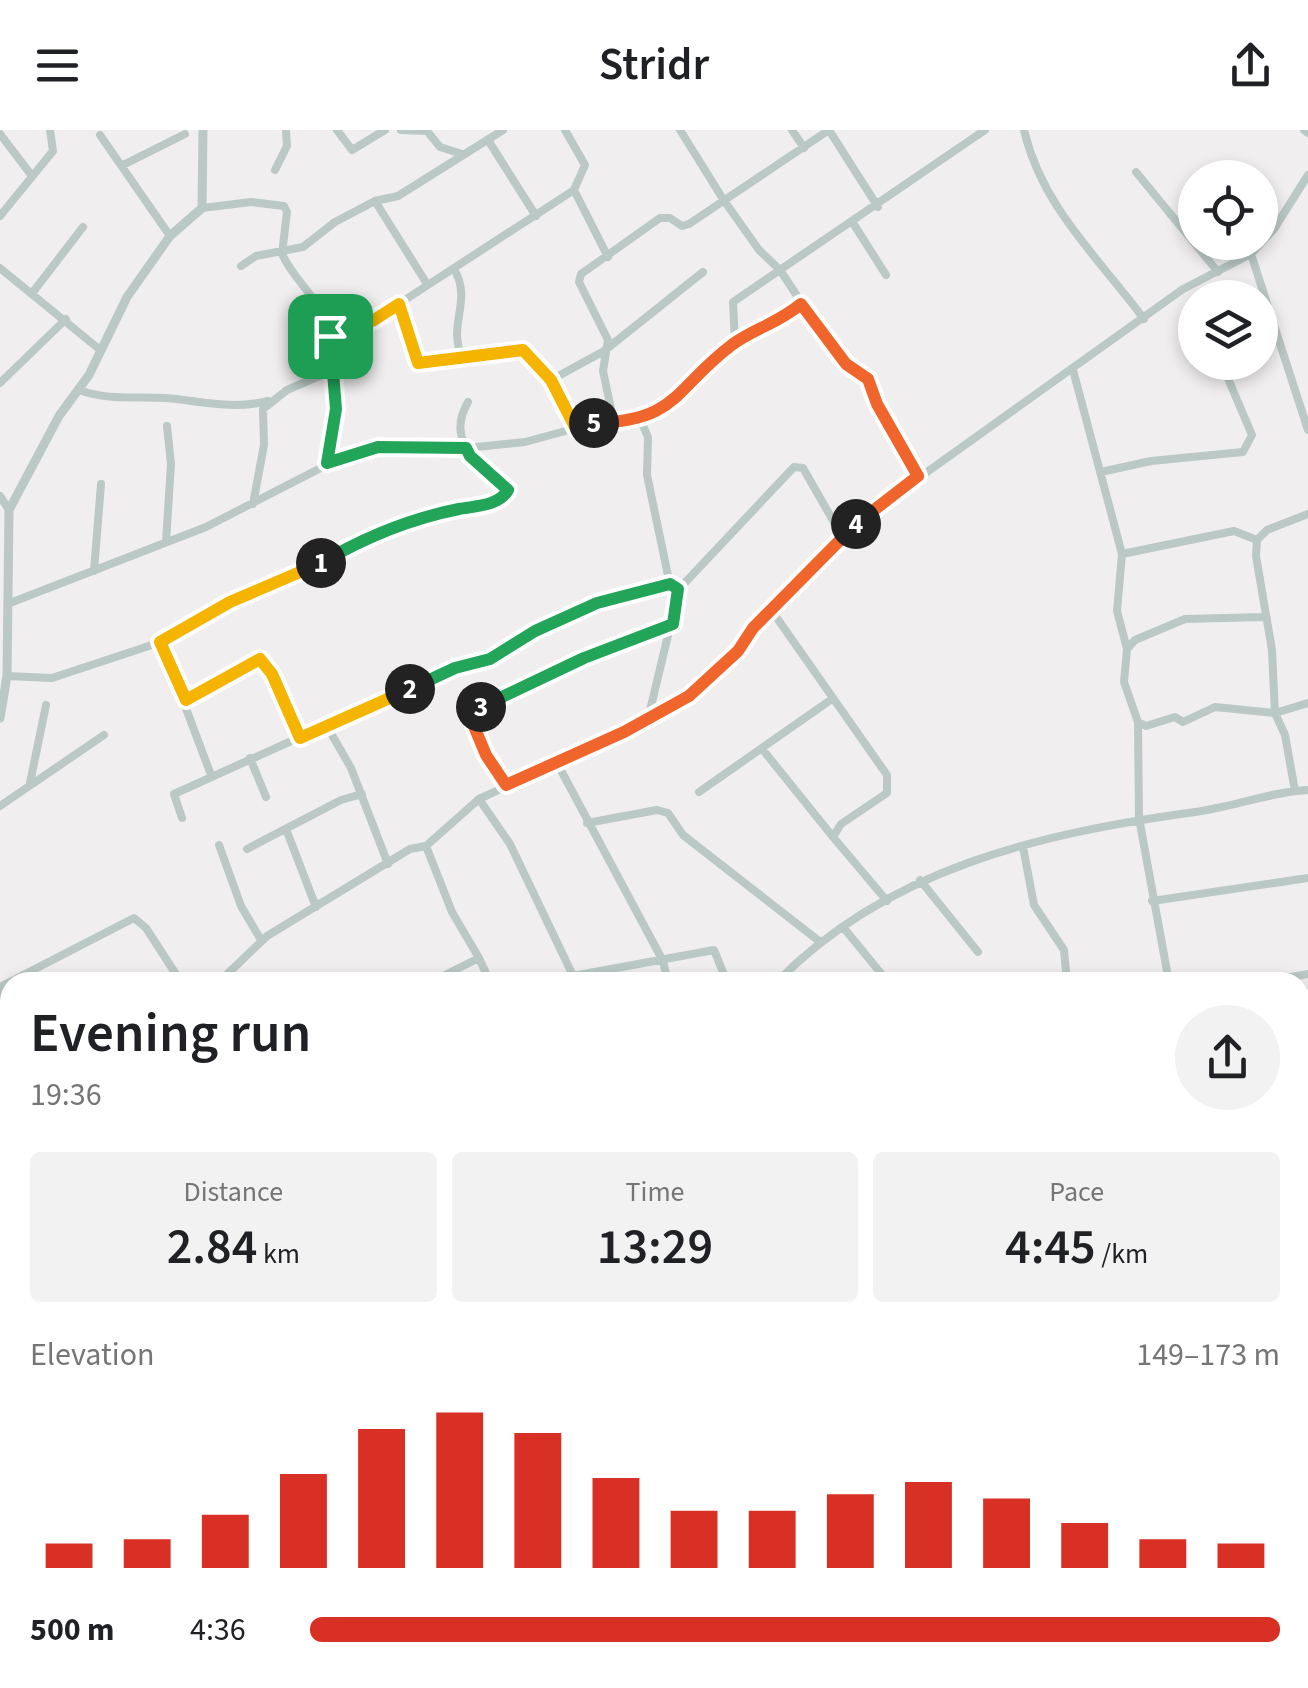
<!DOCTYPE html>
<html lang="en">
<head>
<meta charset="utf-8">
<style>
	:root { --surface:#fff; --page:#f2f2f2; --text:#202124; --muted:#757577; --accent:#d93025 }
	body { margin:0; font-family:"Source Sans 3",sans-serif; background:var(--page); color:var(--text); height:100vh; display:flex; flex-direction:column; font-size:38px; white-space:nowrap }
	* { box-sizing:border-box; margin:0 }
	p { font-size:32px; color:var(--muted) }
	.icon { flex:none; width:55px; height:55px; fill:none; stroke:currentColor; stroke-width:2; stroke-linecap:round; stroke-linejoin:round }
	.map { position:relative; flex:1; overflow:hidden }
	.side { position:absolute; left:0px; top:842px; width:1310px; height:718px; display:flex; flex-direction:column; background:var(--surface); border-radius:30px 30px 0 0; box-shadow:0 5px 15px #0003 }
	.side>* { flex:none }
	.buttons { position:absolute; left:1178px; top:30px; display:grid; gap:20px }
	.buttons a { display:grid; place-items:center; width:100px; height:100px; border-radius:50%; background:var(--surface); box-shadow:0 5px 15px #0003; font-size:50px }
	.pin { position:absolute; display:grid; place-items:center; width:85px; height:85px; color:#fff; margin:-42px; border-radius:20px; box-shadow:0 5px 15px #0006 }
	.km { position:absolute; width:50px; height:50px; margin:-25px; border-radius:50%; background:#222; color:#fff; font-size:28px; line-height:50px; text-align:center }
	.round { display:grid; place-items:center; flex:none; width:105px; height:105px; border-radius:52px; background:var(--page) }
	.head { display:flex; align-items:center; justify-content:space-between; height:170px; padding:0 30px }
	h1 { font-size:55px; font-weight:600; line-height:75px }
	.stats { display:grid; grid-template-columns:repeat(3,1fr); gap:15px; height:170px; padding:10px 30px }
	.stats div { display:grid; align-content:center; border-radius:10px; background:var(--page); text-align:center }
	.stats b { font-size:50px; font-weight:600 }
	.stats small { font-size:28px; font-weight:400 }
	.stats p { font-size:28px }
	.chart { height:280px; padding:20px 30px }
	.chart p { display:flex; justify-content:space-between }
	.chart svg { width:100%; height:180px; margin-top:10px; stroke:var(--accent); stroke-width:6 }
	ul { padding:0 30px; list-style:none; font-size:32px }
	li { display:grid; grid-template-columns:160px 120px 1fr; align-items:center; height:75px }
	li i { height:25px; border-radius:12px; background:var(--accent) }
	header { display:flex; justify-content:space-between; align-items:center; height:130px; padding:0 30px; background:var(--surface); font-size:45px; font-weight:600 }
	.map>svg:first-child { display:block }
</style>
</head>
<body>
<header><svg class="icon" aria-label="menu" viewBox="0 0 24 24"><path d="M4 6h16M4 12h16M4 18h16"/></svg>Stridr<svg class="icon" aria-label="share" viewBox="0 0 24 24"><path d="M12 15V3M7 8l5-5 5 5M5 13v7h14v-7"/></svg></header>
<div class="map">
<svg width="1308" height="1558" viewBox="0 0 1308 1558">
	<rect width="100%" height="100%" fill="#f0eeef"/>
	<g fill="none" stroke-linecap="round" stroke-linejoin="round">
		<!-- minor -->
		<path stroke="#bac9c6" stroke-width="8" d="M337,0l15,20 33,-20
			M401,0l26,1 13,16 22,7
			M565,0l20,35 -11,25 34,67
			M680,0l43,69 36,51 21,20 50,76 38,33 9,26 40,71
			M792,0l12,18
			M829,0l49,77
			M1024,0c18,77 74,127 120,189
			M1304,0l4,3
			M0,4l32,42
			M100,5l70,101
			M488,10l48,76
			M123,35l62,-31
			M275,40l12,-24 -1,-16
			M1136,42l82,100
			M375,71l52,83
			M202,78l49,-6 33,4 3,6 -5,42c10,22 29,38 40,59 19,40 10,107 5,150
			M0,86l53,-65 -3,-21
			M853,93l33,52
			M1251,124l57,176
			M241,136l15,-10 47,-9 32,-25 40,-21 23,-5 105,-66
			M0,138l99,81
			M454,139c19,32 -7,55 8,88l54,-9 35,32 53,-29 99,-79
			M33,162l50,-65
			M399,174l19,59 44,-6
			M330,205l44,-15 200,-130
			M735,213l-2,-41 252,-172
			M1073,240l49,184 -5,57 10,38 -3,33 14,40 1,96 30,164
			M551,250l25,49
			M0,253l66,-64
			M79,260c30,11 56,6 87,8 36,3 65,12 102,3
			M640,289l8,18 -1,38 23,110
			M614,293l-11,-52 5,-31 -29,-58 2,-8 79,-56h10l12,8 7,-2 140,-94
			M1101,342l50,-11 92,-9 9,-17 -31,-73
			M0,366l9,14
			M253,374l11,-59 -1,-36 24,-19 44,-19
			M166,412l5,-78 -4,-38
			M1122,424l112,-23 23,9
			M94,441l7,-87
			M10,473l196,-76 144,-74 28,-6 89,1 58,-6 70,-19 61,-8 79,-72 40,-18 26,-21
			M772,481l115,164v18l-46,31 -8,13 54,64
			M161,512l50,133
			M1127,519l8,-9 50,-21 80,-2
			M7,546l45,2 109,-36 213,-110 127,-34 7,-8c-23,-28 -65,-44 -40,-88
			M186,570l74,-41 12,14 28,64
			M648,589l31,-130 115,-122 9,1 40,70
			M1138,592l8,4 29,-9 8,5 32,-15 60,6 33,-10
			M328,598l23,40 37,96
			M763,620l70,87
			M250,628l16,39
			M556,631l107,200 5,21
			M30,653l16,-78
			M506,655l-35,-66 3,-8 110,-53 89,-34
			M1295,661l-10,-56 -10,-22 -3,-63 -16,-94 1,-16 10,-10 41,-16
			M699,662l133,-93
			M479,669l31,45 66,138
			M0,676l104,-71
			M182,688l-8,-24 281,-127 36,-8 44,-28 62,-28 73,-18 9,4
			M587,693l70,-13 11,3 15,22 136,106
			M286,699l30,78
			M219,715l22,61 20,34
			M426,716l26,66 27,46 -48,24
			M1023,717l11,58 30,45 3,32
			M247,719l94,-49 21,-6
			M920,750l58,72
			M1152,771l156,-23
			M843,797l45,55
			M479,828l11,24
			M573,846l141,-26 13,32
			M219,852l48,-46 143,-87 16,-3 53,-47 145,-67 65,-35 49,-46 15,-23 107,-108 323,-231 68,-35 23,-25 34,-54
			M777,852c111,-114 265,-149 418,-170 38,-5 75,-20 113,-22
			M1262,852l46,-8
			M0,857l134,-69 12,10 35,54
			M0,863l10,20
			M1307,932l1,12
			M0,976l10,-7
			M1300,1019l8,-2
			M0,1029l10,18
			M0,1109l10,-9
			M0,1202l10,1
			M1300,1249l8,-1
			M1300,1328h8
			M0,1347l10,2
			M1300,1421l8,-1
			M0,1442l10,-1
			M0,1533l10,-1
			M47,1550l2,8
			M341,1550l24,8
			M885,1550v8
			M968,1550l1,8
			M1063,1550l2,8
			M1151,1550l1,8
			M145,1558v-8
			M214,1558l4,-8
			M500,1558l7,-8
			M619,1558l2,-8
			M665,1558l2,-8
			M703,1558l3,-8
			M760,1558l1,-8
			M833,1558v-8"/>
		<!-- tertiary -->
		<path stroke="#bac9c6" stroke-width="9" d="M0,588l7,-42 2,-166 50,-94 30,-41 38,-78 43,-61 32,-28 1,-78"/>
	</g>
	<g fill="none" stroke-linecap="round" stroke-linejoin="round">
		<defs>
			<path id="split-1" d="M321,433c44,-26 87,-44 138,-54 17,-3 40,-3 49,-19l-38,-34 -4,-8 -88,-1 -51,16 9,-54 -6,-73"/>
			<path id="split-2" d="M321,433l-91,39 -70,40 26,58 74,-41 12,15 28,64 110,-49"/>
			<path id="split-3" d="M410,559l45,-21 35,-9 45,-28 62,-28 73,-19 8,5 -5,35 -89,34 -103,49"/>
			<path id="split-4" d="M481,577l-10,12 15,36 20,30 118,-53 65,-36 49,-45 15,-23 103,-104"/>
			<path id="split-5" d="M594,293c85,-2 80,-35 139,-79 23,-16 45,-21 68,-40l45,60 22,15 9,25 41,72 -62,48"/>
			<path id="split-6" d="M330,206l44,-16 25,-16 19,59 105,-13 28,30 25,49 18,-6"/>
		</defs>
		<!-- split-1 casing -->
		<use href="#split-1" stroke="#fff" stroke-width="20"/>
		<!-- split-2 casing -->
		<use href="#split-2" stroke="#fff" stroke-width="20"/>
		<!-- split-3 casing -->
		<use href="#split-3" stroke="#fff" stroke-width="20"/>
		<!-- split-4 casing -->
		<use href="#split-4" stroke="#fff" stroke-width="20"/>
		<!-- split-5 casing -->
		<use href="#split-5" stroke="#fff" stroke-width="20"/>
		<!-- split-6 casing -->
		<use href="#split-6" stroke="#fff" stroke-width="20"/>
		<!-- split-1 -->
		<use href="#split-1" stroke="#22a559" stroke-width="12"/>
		<!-- split-2 -->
		<use href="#split-2" stroke="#f5b400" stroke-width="12"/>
		<!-- split-3 -->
		<use href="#split-3" stroke="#22a559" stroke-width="12"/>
		<!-- split-4 -->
		<use href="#split-4" stroke="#f0652b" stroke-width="12"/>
		<!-- split-5 -->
		<use href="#split-5" stroke="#f0652b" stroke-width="12"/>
		<!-- split-6 -->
		<use href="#split-6" stroke="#f5b400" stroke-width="12"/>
	</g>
</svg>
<div class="buttons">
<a><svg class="icon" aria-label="locate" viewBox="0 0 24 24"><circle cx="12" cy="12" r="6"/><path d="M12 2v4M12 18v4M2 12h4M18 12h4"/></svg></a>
<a><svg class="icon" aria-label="layers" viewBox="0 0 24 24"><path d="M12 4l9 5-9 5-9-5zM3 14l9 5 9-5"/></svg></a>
</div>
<div class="pin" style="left:330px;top:206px;background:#1e9e55"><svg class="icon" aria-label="arrive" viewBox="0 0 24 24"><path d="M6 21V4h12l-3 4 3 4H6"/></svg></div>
<b class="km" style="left:321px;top:433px">1</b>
<b class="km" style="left:410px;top:559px">2</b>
<b class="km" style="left:481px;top:577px">3</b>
<b class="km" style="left:856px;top:394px">4</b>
<b class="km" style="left:594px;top:293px">5</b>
<section class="side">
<div class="head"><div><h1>Evening run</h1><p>19:36</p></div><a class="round"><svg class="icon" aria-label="share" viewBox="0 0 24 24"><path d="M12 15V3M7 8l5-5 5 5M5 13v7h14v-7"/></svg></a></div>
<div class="stats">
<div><p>Distance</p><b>2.84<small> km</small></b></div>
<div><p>Time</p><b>13:29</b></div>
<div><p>Pace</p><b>4:45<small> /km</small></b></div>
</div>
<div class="chart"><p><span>Elevation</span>149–173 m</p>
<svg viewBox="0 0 160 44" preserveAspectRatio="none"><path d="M5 44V38M15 44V37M25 44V31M35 44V21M45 44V10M55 44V6M65 44V11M75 44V22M85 44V30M95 44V30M105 44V26M115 44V23M125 44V27M135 44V33M145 44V37M155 44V38"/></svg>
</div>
<ul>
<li><b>500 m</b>4:36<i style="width:100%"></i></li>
</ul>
</section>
</div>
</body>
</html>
